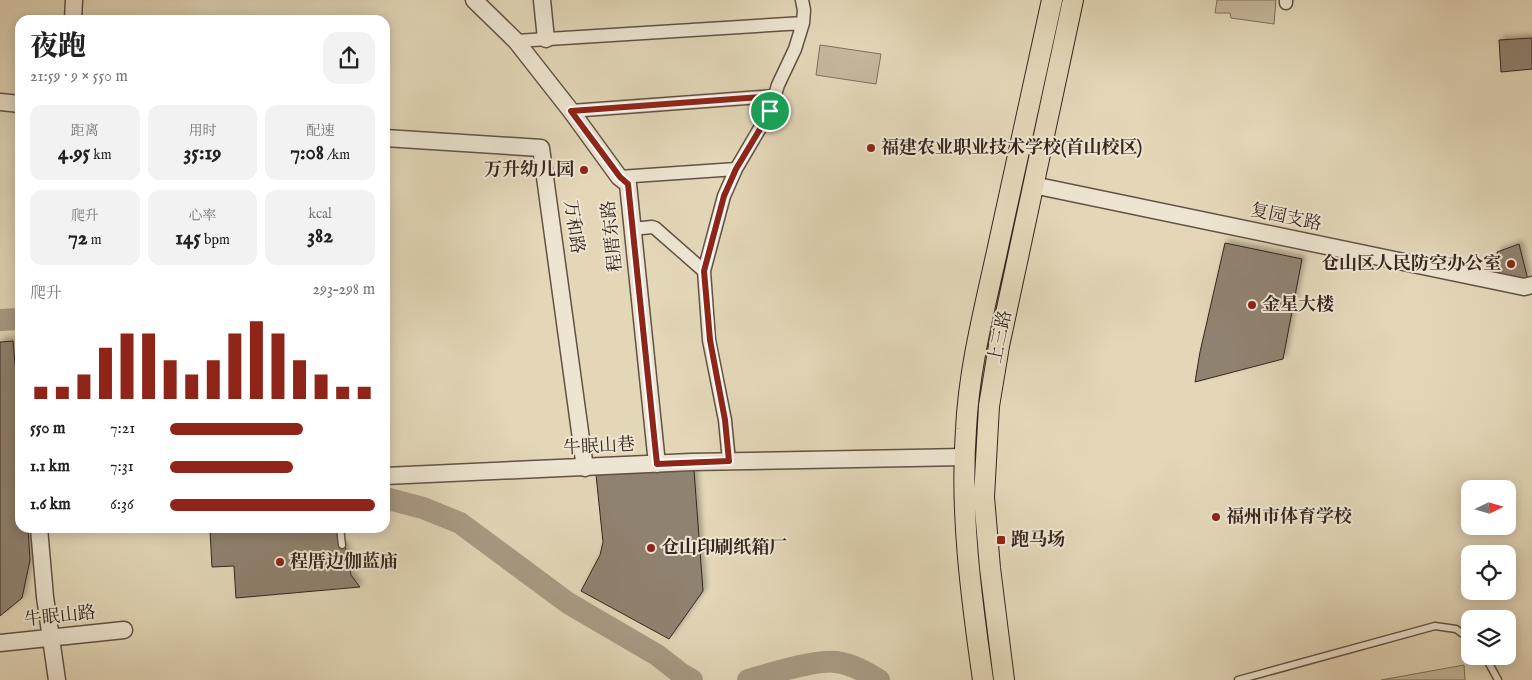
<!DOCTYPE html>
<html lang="zh">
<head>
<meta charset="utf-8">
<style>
	:root { --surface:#fff; --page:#f2f2f2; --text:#222; --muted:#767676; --accent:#8f2418 }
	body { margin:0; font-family:"IM FELL English","Noto Serif SC",serif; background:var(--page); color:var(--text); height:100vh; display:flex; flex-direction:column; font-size:19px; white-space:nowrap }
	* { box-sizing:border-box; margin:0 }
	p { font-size:16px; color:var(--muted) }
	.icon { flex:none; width:28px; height:28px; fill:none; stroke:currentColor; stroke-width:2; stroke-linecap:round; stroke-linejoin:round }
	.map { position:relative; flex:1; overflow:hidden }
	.side { position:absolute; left:15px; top:15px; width:375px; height:518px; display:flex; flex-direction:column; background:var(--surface); border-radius:15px; box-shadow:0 2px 12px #0003 }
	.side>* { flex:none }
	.needle { width:32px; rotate:85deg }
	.tools { position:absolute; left:1461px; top:480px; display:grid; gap:10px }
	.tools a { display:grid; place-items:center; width:55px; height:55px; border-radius:10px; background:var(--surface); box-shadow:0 2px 12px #0003; font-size:25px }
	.pin { position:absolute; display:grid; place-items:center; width:42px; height:42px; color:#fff; margin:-21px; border:2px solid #fff; border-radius:50%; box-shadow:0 1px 5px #0007 }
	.round { display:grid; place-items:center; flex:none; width:52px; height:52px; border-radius:15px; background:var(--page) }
	.headline { display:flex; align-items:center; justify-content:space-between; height:85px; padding:0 15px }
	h1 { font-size:28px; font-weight:800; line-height:38px }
	.metrics { display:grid; grid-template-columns:repeat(3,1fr); gap:8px; height:85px; padding:5px 15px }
	.metrics div { display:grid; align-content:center; border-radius:12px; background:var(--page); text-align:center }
	.metrics b { font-size:21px; font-weight:800 }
	.metrics small { font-size:14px; font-weight:400 }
	.metrics p { font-size:14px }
	.chart { height:140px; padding:10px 15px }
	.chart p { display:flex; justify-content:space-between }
	.chart svg { width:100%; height:90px; margin-top:5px; stroke:var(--accent); stroke-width:6 }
	ul { padding:0 15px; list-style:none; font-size:16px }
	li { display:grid; grid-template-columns:80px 60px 1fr; align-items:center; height:38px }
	li i { height:12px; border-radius:6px; background:var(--accent) }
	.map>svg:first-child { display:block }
</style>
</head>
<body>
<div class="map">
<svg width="1532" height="680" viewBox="0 0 1532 680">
	<defs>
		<filter id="shadow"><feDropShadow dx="3.5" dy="-3.5" stdDeviation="2.5" flood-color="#0004"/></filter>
	</defs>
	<rect width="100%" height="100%" fill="#e3d7b8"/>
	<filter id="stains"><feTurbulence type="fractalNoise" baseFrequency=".004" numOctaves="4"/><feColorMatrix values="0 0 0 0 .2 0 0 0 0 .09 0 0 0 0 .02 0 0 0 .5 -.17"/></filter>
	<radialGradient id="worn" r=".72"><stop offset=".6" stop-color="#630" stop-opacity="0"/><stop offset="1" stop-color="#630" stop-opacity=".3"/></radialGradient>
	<!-- green -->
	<path fill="#c6b99e" stroke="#7e705e" d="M1217,0h59l-2,24 -43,-6 -1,-5h-15z
		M820,45l61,9 -5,30 -60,-9z
		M1464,665l1,15h-84z"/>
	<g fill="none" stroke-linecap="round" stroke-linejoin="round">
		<!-- river -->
		<path stroke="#a99b84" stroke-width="22" d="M0,320l20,-1
			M385,498l38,10 37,15 108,80 89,52 23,18 12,7
			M748,680c21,-6 68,-21 88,-18 16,2 30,10 43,18"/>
	</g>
	<!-- building -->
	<path fill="#90826f" stroke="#37261f" filter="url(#shadow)" d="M1532,38v31l-31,3 -2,-32z
		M1225,243l77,16 -19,100 -88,23 5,-30z
		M1519,244l9,36 -28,-4 -3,-24z
		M13,341l7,79v108h8l2,32 -8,38 -22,18v-274z
		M694,470l9,121 -34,48 -88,-48 19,-36 3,-13 -7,-67z
		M194,528h41l-41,3z
		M235,528h101l3,18 6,-1 6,30 9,12 -124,11 -2,-32 -22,1 -2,-37z"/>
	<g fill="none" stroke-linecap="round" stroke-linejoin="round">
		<defs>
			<path id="service" d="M340,528l2,17
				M1485,656l13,24
				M1238,680l197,-54 21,3 14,10"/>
			<path id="minor" d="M1286,3v-3
				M516,41l287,-18 1,-13 -2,-10
				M571,111l204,-15
				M619,177l117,-8
				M632,229l20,-2 3,1 49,43
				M729,461l-4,-41 -16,-80 -5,-69 20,-75 12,-27 34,-58 8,-26 17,-36 8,-26"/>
			<path id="tertiary" d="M474,0l42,41 55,70 48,66 9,7 29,280
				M542,0l4,39
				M73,20l1,-20
				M0,102l20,2
				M385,138l156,10 44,320
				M1033,185l491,102 8,-2
				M385,476l306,-14 274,-5
				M39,528l6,69 12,83
				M0,643l124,-13"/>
			<path id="primary" d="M983,680c-12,-84 -23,-167 -17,-251 3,-62 19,-122 32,-182 18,-82 36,-165 54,-247
				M1004,680l-14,-112 -6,-71 5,-91 10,-60 74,-346"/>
		</defs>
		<!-- service casing -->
		<use href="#service" stroke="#625245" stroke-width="9"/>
		<!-- minor casing -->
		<use href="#minor" stroke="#625245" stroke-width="15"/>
		<!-- tertiary casing -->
		<use href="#tertiary" stroke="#625245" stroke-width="19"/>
		<!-- primary casing -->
		<use href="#primary" stroke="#37261f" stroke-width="22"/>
		<!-- service -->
		<use href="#service" stroke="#ede5d1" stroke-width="6"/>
		<!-- minor -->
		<use href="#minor" stroke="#ede5d1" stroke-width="12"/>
		<!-- tertiary -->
		<use href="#tertiary" stroke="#ede5d1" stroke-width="16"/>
		<!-- primary -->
		<use href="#primary" stroke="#e3d7b8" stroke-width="20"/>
	</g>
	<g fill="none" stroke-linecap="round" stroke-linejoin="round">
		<defs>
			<path id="route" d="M775,96l-6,18 -33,55 -12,27 -20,75 6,69 15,80 4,41 -72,3 -29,-280 -8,-7 -49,-66z"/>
		</defs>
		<!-- route casing -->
		<use href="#route" stroke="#fff" stroke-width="10"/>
		<!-- route -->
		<use href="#route" stroke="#8f2418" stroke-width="6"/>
	</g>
	<!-- markers -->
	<g fill="#8f2418" stroke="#ede5d1" stroke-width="2">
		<circle cx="871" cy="148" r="5"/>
		<circle cx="584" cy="170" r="5"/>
		<circle cx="1511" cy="264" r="5"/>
		<circle cx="1252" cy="305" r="5"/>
		<circle cx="1216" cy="517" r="5"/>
		<rect x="996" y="535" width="10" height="10" rx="2.5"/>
		<circle cx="651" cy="548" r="5"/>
		<circle cx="280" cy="562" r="5"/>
	</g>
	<g text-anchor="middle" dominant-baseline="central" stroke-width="4" stroke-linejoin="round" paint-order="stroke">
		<!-- poi labels -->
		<g font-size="18" font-weight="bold" fill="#37261f" stroke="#ede5d1" text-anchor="start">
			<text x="881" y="148">福建农业职业技术学校(首山校区)</text>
			<text x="574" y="170" text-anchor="end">万升幼儿园</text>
			<text x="1501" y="264" text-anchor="end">仓山区人民防空办公室</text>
			<text x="1262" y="305">金星大楼</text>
			<text x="1226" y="517">福州市体育学校</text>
			<text x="1011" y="540">跑马场</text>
			<text x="661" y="548">仓山印刷纸箱厂</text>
			<text x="290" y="562">程厝边伽蓝庙</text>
		</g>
		<!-- street labels -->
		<g font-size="18" fill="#37261f" stroke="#ede5d1">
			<text transform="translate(1286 218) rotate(12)">复园支路</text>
			<text transform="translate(573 227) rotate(82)">万和路</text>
			<text transform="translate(613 236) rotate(-96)">程厝东路</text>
			<text transform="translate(1001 337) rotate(-78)">上三路</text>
			<text transform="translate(599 447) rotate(-3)">牛眠山巷</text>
			<text transform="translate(60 617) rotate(-6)">牛眠山路</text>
		</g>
	</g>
	<rect width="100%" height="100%" filter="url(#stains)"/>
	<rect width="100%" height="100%" fill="url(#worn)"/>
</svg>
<div class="tools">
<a><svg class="needle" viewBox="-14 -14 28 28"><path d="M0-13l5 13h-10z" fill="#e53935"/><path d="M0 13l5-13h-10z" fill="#767676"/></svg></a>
<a><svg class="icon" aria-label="locate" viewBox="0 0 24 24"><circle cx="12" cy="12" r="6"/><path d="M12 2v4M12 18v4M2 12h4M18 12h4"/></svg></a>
<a><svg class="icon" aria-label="layers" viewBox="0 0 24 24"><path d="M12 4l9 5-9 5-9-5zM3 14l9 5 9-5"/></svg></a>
</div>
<div class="pin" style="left:770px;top:111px;background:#1e9e55"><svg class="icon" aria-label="arrive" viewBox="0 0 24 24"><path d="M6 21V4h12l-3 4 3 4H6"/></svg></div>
<section class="side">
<div class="headline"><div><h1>夜跑</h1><p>21:59 · 9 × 550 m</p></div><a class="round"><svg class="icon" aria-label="share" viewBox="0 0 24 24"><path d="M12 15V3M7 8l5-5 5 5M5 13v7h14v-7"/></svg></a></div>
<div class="metrics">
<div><p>距离</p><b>4.95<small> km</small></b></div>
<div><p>用时</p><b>35:19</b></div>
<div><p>配速</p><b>7:08<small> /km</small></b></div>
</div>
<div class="metrics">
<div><p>爬升</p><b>72<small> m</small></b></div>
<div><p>心率</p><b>145<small> bpm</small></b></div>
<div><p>kcal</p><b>382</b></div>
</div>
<div class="chart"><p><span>爬升</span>293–298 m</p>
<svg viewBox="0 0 160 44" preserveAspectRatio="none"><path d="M5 44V38M15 44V38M25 44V32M35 44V19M45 44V12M55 44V12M65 44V25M75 44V32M85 44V25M95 44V12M105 44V6M115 44V12M125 44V25M135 44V32M145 44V38M155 44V38"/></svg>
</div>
<ul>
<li><b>550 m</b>7:21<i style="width:65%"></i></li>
<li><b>1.1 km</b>7:31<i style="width:60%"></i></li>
<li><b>1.6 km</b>6:36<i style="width:100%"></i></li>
</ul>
</section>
</div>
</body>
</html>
